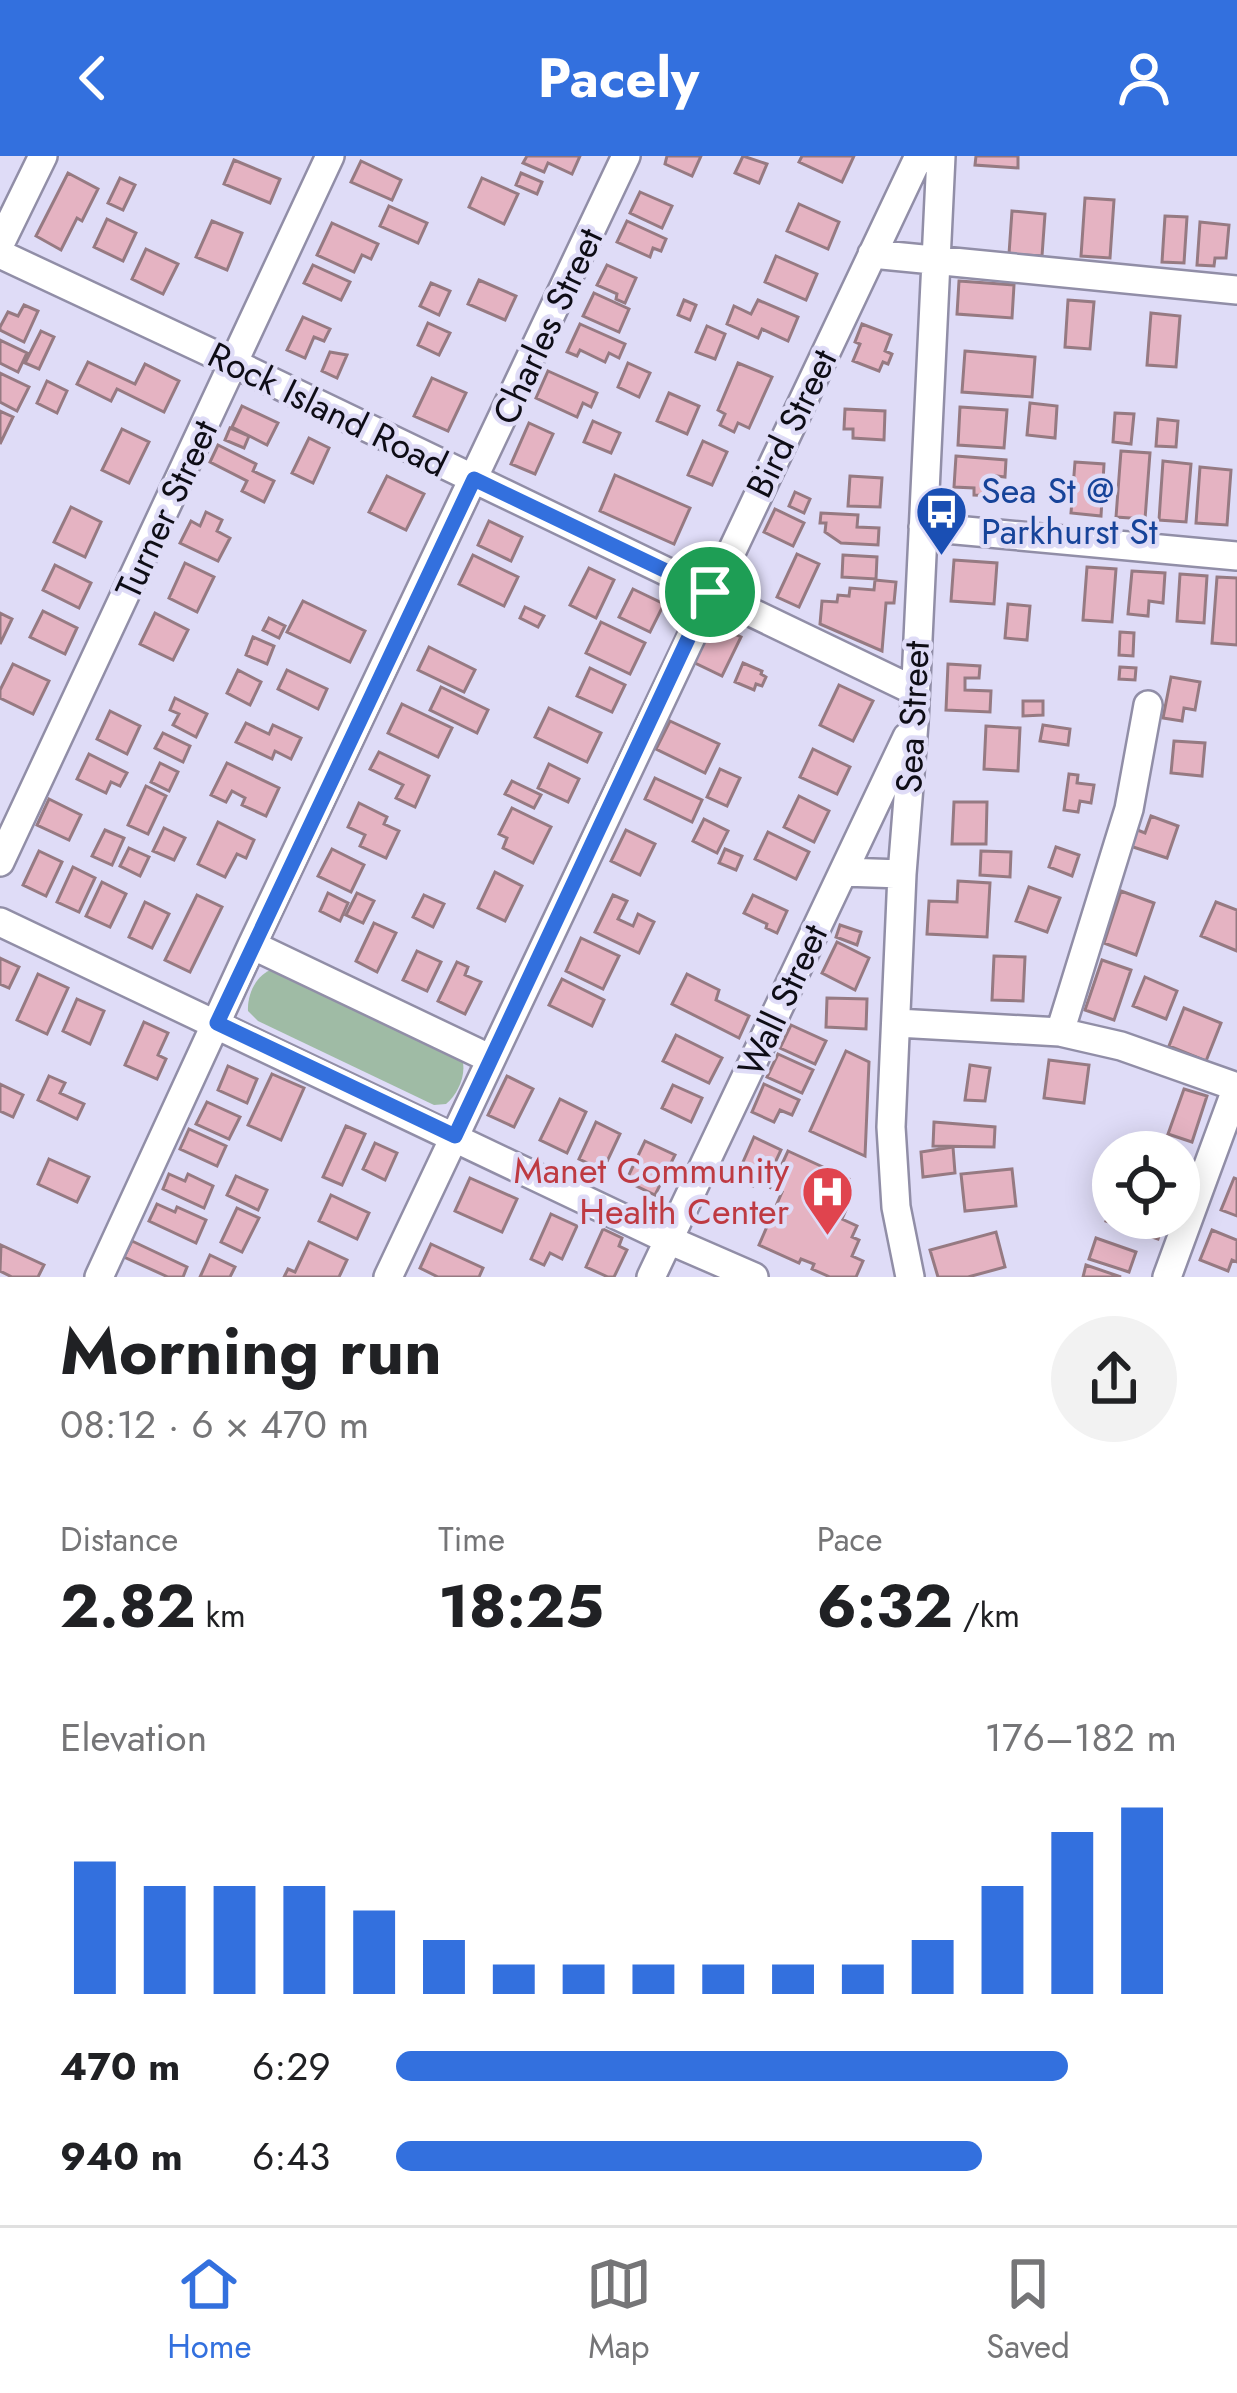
<!DOCTYPE html>
<html lang="en">
<head>
<meta charset="utf-8">
<style>
	:root { --surface:#fff; --page:#f2f2f2; --text:#202124; --muted:#757577; --line:#e0e0e0; --accent:#3370de }
	body { margin:0; font-family:Jost,sans-serif; background:var(--page); color:var(--text); height:100vh; display:flex; flex-direction:column; font-size:45px; white-space:nowrap }
	* { box-sizing:border-box; margin:0 }
	p { font-size:39px; color:var(--muted) }
	.icon { flex:none; width:66px; height:66px; fill:none; stroke:currentColor; stroke-width:2; stroke-linecap:round; stroke-linejoin:round }
	.map { position:relative; height:1121px; overflow:hidden }
	.sheet { display:flex; flex-direction:column; background:var(--surface); flex:1 }
	.sheet>* { flex:none }
	.tools { position:absolute; left:1092px; top:975px; display:grid; gap:24px }
	.tools a { display:grid; place-items:center; width:108px; height:108px; border-radius:50%; background:var(--surface); box-shadow:0 6px 30px #0003; font-size:60px }
	.pin { position:absolute; display:grid; place-items:center; width:102px; height:102px; color:#fff; margin:-51px; border:6px solid #fff; border-radius:50%; box-shadow:0 3px 12px #0007 }
	.round { display:grid; place-items:center; flex:none; width:126px; height:126px; border-radius:63px; background:var(--page) }
	.head { display:flex; align-items:center; justify-content:space-between; height:204px; padding:0 60px }
	h1 { font-size:66px; font-weight:700; line-height:90px }
	.metrics { display:grid; grid-template-columns:repeat(3,1fr); gap:18px; height:204px; padding:12px 60px }
	.metrics div { display:grid; align-content:center }
	.metrics b { font-size:60px; font-weight:700 }
	.metrics small { font-size:33px; font-weight:400 }
	.metrics p { font-size:33px }
	.chart { height:336px; padding:24px 60px }
	.chart p { display:flex; justify-content:space-between }
	.chart svg { width:100%; height:216px; margin-top:12px; stroke:var(--accent); stroke-width:6 }
	ul { padding:0 60px; list-style:none; font-size:39px }
	li { display:grid; grid-template-columns:192px 144px 1fr; align-items:center; height:90px }
	li i { height:30px; border-radius:15px; background:var(--accent) }
	header { display:flex; justify-content:space-between; align-items:center; height:156px; padding:0 60px; background:var(--accent); color:#fff; font-size:54px; font-weight:700 }
	.dock { display:flex; justify-content:space-around; align-items:center; height:168px; border-top:3px solid var(--line); background:var(--surface); font-size:33px; color:var(--muted) }
	.dock a { display:grid; justify-items:center; gap:6px }
	.dock .current { color:var(--accent) }
	.map>svg:first-child { display:block }
</style>
</head>
<body>
<header><svg class="icon" aria-label="back" viewBox="0 0 24 24"><path d="M15 5l-7 7 7 7"/></svg>Pacely<svg class="icon" aria-label="person" viewBox="0 0 24 24"><circle cx="12" cy="8" r="4"/><path d="M4 21q1-7 8-7t8 7"/></svg></header>
<div class="map">
<svg width="1237" height="1121" viewBox="0 0 1237 1121">
	<rect width="100%" height="100%" fill="#dfdcf7"/>
	<!-- green -->
	<path fill="#9fbba5" d="M274,813l188,90c5,15 -4,35 -16,45l-12,1 -176,-84 -10,-10c-1,-17 9,-38 26,-42z"/>
	<!-- building -->
	<path fill="#e5b3c2" stroke="#967a82" stroke-width="3" d="M527,0h53l-8,18 -24,-11 -4,9 -21,-9z
		M667,0h34l-9,20 -27,-12z
		M743,0l24,8 -8,19 -24,-10z
		M802,0h52l-12,26 -43,-20z
		M976,0h42v12l-43,-3z
		M234,4l46,19 -10,24 -46,-19z
		M361,5l40,19 -9,20 -41,-18z
		M68,17l30,16 -16,32 -5,-3 -16,32 -25,-14z
		M521,17l21,9 -5,12 -21,-9z
		M120,22l15,7 -12,25 -15,-7z
		M482,22l36,16 -14,30 -35,-17z
		M640,36l32,14 -10,22 -32,-15z
		M1085,42l29,2 -4,58 -29,-2z
		M799,48l40,18 -11,27 -41,-18z
		M389,50l38,17 -9,20 -38,-17z
		M1012,55l33,3 -3,42 -33,-2z
		M1165,60l22,1 -3,46 -22,-1z
		M107,63l29,14 -13,28 -29,-14z
		M212,65l30,12 -15,37 -31,-13z
		M627,65l39,18 -5,12 -8,-3 -3,9 -33,-15z
		M1200,66l29,3 -3,33h-11l-1,8 -17,-1z
		M332,67l46,21 -7,15 -9,-4 -8,17 -37,-17z
		M146,93l32,15 -15,30 -31,-15z
		M776,100l41,18 -11,26 -41,-18z
		M313,109l37,17 -9,18 -37,-17z
		M607,109l29,13 -11,25 -9,-4 1,-5 -20,-9z
		M479,124l37,16 -11,24 -37,-16z
		M959,125l55,4 -2,33 -55,-4z
		M431,127l19,8 -11,24 -19,-9z
		M594,137l35,16 -10,23 -36,-16z
		M684,144l12,5 -6,15 -12,-5z
		M758,144l40,17 -10,24 -26,-12 -4,9 -31,-14 7,-18 17,8z
		M1068,144l26,2 -4,47 -25,-2z
		M24,149l14,6 -14,31 -24,-12v-3l8,-15 10,4z
		M1151,157l29,3 -4,51 -29,-2z
		M303,161l27,12 -6,12 -10,-4 -9,21 -18,-8z
		M428,167l22,10 -11,22 -21,-10z
		M580,168l45,20 -6,14 -10,-5 -4,9 -25,-12 -3,6 -10,-4z
		M862,168l29,11 -6,16 7,3 -4,10 -5,-2 -4,9 -26,-10 7,-17 -5,-2z
		M707,170l18,8 -10,25 -19,-7z
		M41,175l13,6 -15,32 -14,-6z
		M0,184l27,13 -9,19 -18,-9z
		M965,195l70,6 -3,40 -70,-5z
		M330,196l17,3 -10,23 -15,-7z
		M88,206l47,22 10,-20 34,17 -15,31 -47,-23 -6,12 -34,-17z
		M628,207l22,10 -11,24 -21,-10z
		M738,207l34,14 -23,51 -11,-5 -4,9 -14,-7 5,-11 -7,-4z
		M548,215l49,22 -6,14 -8,-4 -6,14 -41,-19z
		M0,217l29,14 -12,24 -17,-9z
		M432,222l34,15 -18,38 -34,-15z
		M47,225l20,10 -10,22 -20,-10z
		M669,237l30,13 -12,28 -30,-13z
		M1030,247l27,3 -2,32 -28,-3z
		M242,250l36,17 -11,22 -35,-18z
		M960,251l47,3 -3,38 -46,-3z
		M845,253l40,2 -1,29 -31,-2v-9h-9z
		M0,255l13,6 -13,27z
		M1115,257l19,1 -3,30 -18,-2z
		M1158,263l20,2 -2,26 -20,-1z
		M593,265l27,12 -9,20 -27,-11z
		M529,267l24,11 -18,40 -24,-10z
		M230,272l19,8 -5,12 -19,-8z
		M122,273l27,13 -20,41 -27,-13z
		M309,282l20,10 -16,35 -21,-10z
		M703,285l24,11 -15,33 -24,-10z
		M218,289l38,19 -3,7 21,10 -10,21 -22,-11 5,-10 -37,-19z
		M1121,295l29,2 -5,66 -29,-2z
		M956,300l50,4 -1,17 -9,-1 -2,20 -20,-1v-7l-20,-1z
		M1163,305l28,3 -5,58 -27,-2z
		M1075,306l29,2 -3,52 -30,-3z
		M1200,311l31,3 -4,55 -31,-2z
		M615,319l75,33 -16,36 -74,-33z
		M387,320l37,18 -18,36 -37,-18z
		M850,320l32,2 -2,29 -32,-1z
		M795,336l15,7 -6,14 -15,-7z
		M71,351l30,15 -16,35 -31,-15z
		M775,353l29,14 -11,23 -29,-14z
		M206,356l16,8 -5,11 13,7 -12,23 -38,-18 11,-22 9,5z
		M821,357l37,2 -1,12 22,1 -1,17 -37,-2 -16,-11 1,-9h-6z
		M489,365l33,16 -11,24 -33,-16z
		M797,398l22,10 -20,43 -22,-10z
		M473,399l45,22 -14,29 -45,-22z
		M843,399l34,2 -1,22 -34,-2z
		M954,404l43,3 -3,41 -43,-3z
		M185,407l29,14 -17,35 -28,-14z
		M55,409l36,18 -12,25 -36,-18z
		M1087,411l29,2 -4,53 -29,-2z
		M589,412l25,12 -18,38 -26,-13z
		M1132,415l33,2 -2,30 -14,-2 -1,15 -20,-2z
		M1180,418l27,2 -3,47 -27,-2z
		M1217,421l20,1v67l-25,-2z
		M875,424l21,2 -2,21h-8l-4,48 -62,-27 2,-23 15,1 1,-7 11,1 1,-8 24,2z
		M633,433l31,15 -14,28 -31,-15z
		M303,445l62,30 -15,31 -63,-30z
		M1008,448l22,2 -3,34 -22,-2z
		M525,451l19,9 -6,11 -18,-9z
		M43,455l34,17 -12,26 -35,-17z
		M0,457l12,6 -12,25z
		M155,457l33,17 -15,30 -33,-16z
		M269,462l16,8 -6,12 -16,-8z
		M601,466l44,21 -15,31 -44,-21z
		M712,468l29,13 -19,39 -29,-14z
		M1120,476l14,1 -1,23 -14,-1z
		M253,481l21,9 -7,18 -21,-9z
		M429,491l46,23 -11,22 -46,-22z
		M743,507l19,8 -1,3 5,3 -4,9 -6,-2 -2,6 -19,-8z
		M13,508l36,17 -16,33 -33,-16v-8z
		M948,508l32,2 -1,12h-14v12l26,1 -1,21 -44,-2z
		M1120,511l16,1 -1,12 -16,-1z
		M590,512l35,17 -13,27 -35,-16z
		M238,514l23,12 -11,23 -23,-12z
		M287,514l40,19 -9,20 -40,-20z
		M1171,521l29,5 -5,28 -11,-2 -2,13 -19,-3z
		M839,529l34,16 -20,40 -33,-16z
		M441,531l47,23 -11,23 -47,-23z
		M175,542l32,16 -11,23 -23,-12 6,-11 -9,-4z
		M1023,545h20v14l-20,1z
		M402,548l50,24 -14,29 -50,-24z
		M549,552l52,25 -14,29 -52,-25z
		M110,555l30,15 -13,28 -30,-15z
		M670,565l49,23 -14,29 -49,-24z
		M246,567l23,11 4,-9 28,13 -10,21 -16,-8 -3,8 -36,-17z
		M1043,569l27,4 -2,16 -28,-4z
		M986,570l34,2 -2,43 -34,-2z
		M163,577l27,13 -7,16 -28,-14z
		M1174,585l31,2 -3,33 -31,-3z
		M813,593l37,18 -13,27 -37,-17z
		M379,596l50,24 -14,31 -19,-9 7,-13 -33,-16z
		M89,598l38,19 -7,13 -9,-4 -5,11 -29,-14z
		M160,607l18,9 -9,19 -18,-9z
		M227,607l52,25 -13,28 -24,-11 3,-7 -13,-7 -6,11 -15,-7z
		M549,608l30,15 -11,23 -30,-14z
		M720,613l20,9 -13,28 -20,-9z
		M1069,618l9,1 -1,8 17,2 -3,18 -11,-2 -2,11 -14,-2z
		M655,622l47,22 -10,22 -47,-23z
		M512,625l29,14 -7,13 -29,-14z
		M146,630l20,10 -18,38 -20,-9z
		M799,640l30,15 -15,31 -30,-15z
		M49,643l32,16 -12,25 -32,-15z
		M954,646h33l-1,42h-34z
		M359,647l28,14 -3,7 15,7 -13,27 -26,-12 5,-11 -17,-8z
		M512,652l39,19 -18,36 -30,-15 4,-10 -8,-4z
		M1151,660l27,10 -11,32 -37,-12 5,-17 10,4z
		M704,663l24,12 -11,22 -24,-12z
		M218,666l36,18 -8,18 -9,-4 -12,23 -27,-13z
		M164,672l21,10 -11,22 -21,-9z
		M105,674l19,8 -12,27 -20,-9z
		M626,674l29,14 -15,31 -29,-14z
		M768,676l41,20 -13,27 -41,-20z
		M1056,691l23,8 -7,21 -23,-9z
		M129,692l20,9 -9,19 -20,-10z
		M332,693l32,16 -13,27 -33,-16z
		M725,693l17,7 -6,14 -17,-7z
		M39,695l23,11 -16,34 -23,-11z
		M981,695l30,1 -1,25 -30,-2z
		M73,711l22,11 -16,34 -22,-10z
		M495,716l27,14 -17,35 -27,-13z
		M958,725l32,2 -3,54 -60,-3 2,-33 28,1z
		M102,726l24,12 -16,33 -24,-11z
		M1029,731l31,11 -13,34 -31,-11z
		M1121,735l33,12 -18,52 -32,-12z
		M328,737l20,10 -8,18 -20,-10z
		M357,737l17,8 -11,22 -17,-8z
		M197,739l25,12 -32,65 -25,-12z
		M424,739l20,9 -11,23 -20,-10z
		M613,739l14,6 -9,18 15,7 5,-12 16,8 -15,31 -44,-21z
		M753,739l34,16 -10,22 -11,-5 1,-4 -23,-11z
		M145,746l24,12 -17,34 -23,-11z
		M1216,746l21,8v41l-36,-15z
		M374,767l22,10 -19,39 -21,-11z
		M840,769l21,7 -4,13 -21,-8z
		M581,782l38,18 -16,33 -37,-18z
		M837,786l32,16 -14,32 -33,-17z
		M417,795l24,11 -14,29 -24,-11z
		M994,800l31,1 -2,44 -31,-1z
		M0,802l19,9 -10,21 -9,-4z
		M1102,804l29,10 -17,50 -29,-10z
		M457,806l11,5 -3,8 16,7 -16,32 -27,-13z
		M38,818l30,14 -21,46 -30,-14z
		M687,818l32,16 -3,10 33,16 -10,22 -67,-34z
		M1145,821l32,14 -11,28 -33,-13z
		M562,823l42,21 -12,26 -43,-21z
		M827,842l40,1 -1,30 -40,-2z
		M77,843l27,12 -14,33 -27,-13z
		M1184,852l37,15 -15,38 -37,-15z
		M144,866l24,11 -10,22 8,4 -9,20 -32,-14z
		M791,869l35,16 -11,23 -35,-16z
		M676,879l46,23 -13,25 -46,-22z
		M846,895l23,11 -4,94 -55,-25z
		M778,898l35,16 -11,23 -35,-16z
		M1049,904l40,5 -5,38 -40,-5z
		M970,909l20,3 -5,33 -20,-1z
		M228,910l29,13 -10,24 -29,-13z
		M272,918l32,14 -23,52 -33,-15z
		M49,920l16,7 -5,10 24,11 -7,15 -39,-19z
		M507,920l26,13 -19,38 -26,-12z
		M0,928l23,11 -10,22 -13,-6z
		M764,928l35,16 -7,15 -12,-5 -6,12 -22,-10z
		M673,929l29,13 -11,24 -29,-14z
		M1184,933l23,7 -15,46 -24,-8z
		M560,943l26,13 -19,41 -27,-13z
		M207,946l33,15 -11,22 -33,-15z
		M596,966l24,12 -17,36 -24,-11z
		M934,966l61,5 -1,20 -61,-1z
		M346,970l19,8 -23,51 -19,-8z
		M189,973l37,17 -9,20 -37,-17z
		M754,981l27,13 -14,30 -8,-4 -6,10 -17,-8z
		M645,985l30,14 -20,40 -29,-14z
		M375,987l22,10 -12,27 -22,-11z
		M953,991l2,26 -32,4 -2,-25z
		M788,995l61,28 -9,20 9,4 -7,16 15,7 -5,11 7,3 -7,16 11,5 -7,16h-26l-18,-8 2,-5 -13,-5 -2,4 -40,-18 23,-53 -11,-4z
		M49,1003l40,18 -12,25 -39,-18z
		M1012,1013l4,37 -51,5 -4,-37z
		M169,1018l16,7 3,-7 25,12 -9,22 -41,-19z
		M236,1020l31,14 -9,20 -31,-15z
		M470,1022l47,21 -15,33 -47,-21z
		M1234,1022l3,1v37l-16,-6z
		M331,1039l38,18 -12,26 -38,-18z
		M1113,1045v17h52l-7,21 -52,-18z
		M157,1048l18,8 2,-5 29,13 -10,23 -47,-22z
		M237,1052l22,10 -17,34 -21,-10z
		M551,1058l26,12 -15,33 -12,-6 -6,12 -13,-6z
		M603,1073l19,9 -3,8 8,4 -13,27h-6l-22,-10z
		M1212,1074l25,10v22l-5,-2 -4,11 -28,-11z
		M996,1076l9,35 -37,10h-30l-8,-27z
		M1096,1082l40,14 -7,20 -40,-13z
		M132,1085l55,26 -4,10h-15l-44,-20z
		M309,1086l38,18 -8,17h-55l4,-8 7,3z
		M431,1088l52,24 -4,9h-41l-18,-9z
		M1,1089l43,20 -6,12h-26l-12,-6z
		M210,1099l25,12 -5,10h-30z
		M1086,1109l35,12h-38z"/>
	<g fill="none" stroke-linecap="round" stroke-linejoin="round">
		<defs>
			<path id="minor" d="M0,88l43,-88
				M0,98l235,110 680,327
				M872,98l365,36
				M923,371l314,29
				M0,706l330,-706
				M843,716l59,2
				M0,766l669,318 85,37
				M252,789l239,114
				M897,867l163,9 61,14 116,41
				M1060,876l69,-223 19,-104
				M99,1121l153,-332 374,-789
				M388,1121l531,-1121
				M651,1121l256,-540
				M910,1121l-14,-70 -5,-80 11,-253 12,-151 27,-567
				M1167,1121l70,-190"/>
		</defs>
		<!-- minor casing -->
		<use href="#minor" stroke="#918ea7" stroke-width="32"/>
		<!-- minor -->
		<use href="#minor" stroke="#fff" stroke-width="27"/>
	</g>
	<g fill="none" stroke-linecap="round" stroke-linejoin="round">
		<defs>
			<path id="route" d="M474,323l236,113 -255,544 -238,-113z"/>
		</defs>
		<!-- route casing -->
		<use href="#route" stroke="#fff" stroke-width="24"/>
		<!-- route -->
		<use href="#route" stroke="#3370de" stroke-width="15"/>
	</g>
	<!-- icons -->
	<defs>
		<symbol id="bus-pin" viewBox="-11 -11 22 30"><path d="M0 17L-7.5 6A9.5 9.5 0 1 1 7.5 6Z" fill="#1a4fb4" stroke="#dfdcf7"/><path d="M-5-6H5V4H4V6H2V4H-2V6H-4V4H-5ZM-3.5-4V0h7V-4ZM-3.5 1.2v1.5H-2V1.2ZM2 1.2v1.5H3.5V1.2Z" fill="#fff"/></symbol>
		<symbol id="hospital-pin" viewBox="-11 -11 22 30"><path d="M0 17L-7.5 6A9.5 9.5 0 1 1 7.5 6Z" fill="#e0444e" stroke="#dfdcf7"/><path d="M-5-5h3v3.5h4V-5h3V5h-3V1.5h-4V5h-3Z" fill="#fff"/></symbol>
	</defs>
	<g fill-rule="evenodd">
		<use href="#bus-pin" x="912" y="326" width="59" height="81"/>
		<use href="#hospital-pin" x="798" y="1006" width="59" height="81"/>
	</g>
	<g text-anchor="middle" dominant-baseline="central" stroke-width="9" stroke-linejoin="round" paint-order="stroke">
		<!-- street labels -->
		<g font-size="36" fill="#0e0d16" stroke="#dfdcf7">
			<text transform="translate(547 170) rotate(-65)">Charles Street</text>
			<text transform="translate(328 253) rotate(26)">Rock Island Road</text>
			<text transform="translate(791 267) rotate(-64)">Bird Street</text>
			<text transform="translate(166 353) rotate(-65)">Turner Street</text>
			<text transform="translate(912 561) rotate(-87)">Sea Street</text>
			<text transform="translate(782 844) rotate(-65)">Wall Street</text>
		</g>
		<!-- transit labels -->
		<g font-size="36" fill="#164399" stroke="#dfdcf7" text-anchor="start">
			<text x="981" y="334">Sea St @<tspan x="981" dy="41">Parkhurst St</tspan></text>
		</g>
		<!-- health labels -->
		<g font-size="36" fill="#be3a42" stroke="#dfdcf7" text-anchor="end">
			<text x="789" y="1014">Manet Community<tspan x="789" dy="41">Health Center</tspan></text>
		</g>
	</g>
</svg>
<div class="tools">
<a><svg class="icon" aria-label="locate" viewBox="0 0 24 24"><circle cx="12" cy="12" r="6"/><path d="M12 2v4M12 18v4M2 12h4M18 12h4"/></svg></a>
</div>
<div class="pin" style="left:710px;top:436px;background:#1e9e55"><svg class="icon" aria-label="arrive" viewBox="0 0 24 24"><path d="M6 21V4h12l-3 4 3 4H6"/></svg></div>
</div>
<section class="sheet">
<div class="head"><div><h1>Morning run</h1><p>08:12 · 6 × 470 m</p></div><a class="round"><svg class="icon" aria-label="share" viewBox="0 0 24 24"><path d="M12 15V3M7 8l5-5 5 5M5 13v7h14v-7"/></svg></a></div>
<div class="metrics">
<div><p>Distance</p><b>2.82<small> km</small></b></div>
<div><p>Time</p><b>18:25</b></div>
<div><p>Pace</p><b>6:32<small> /km</small></b></div>
</div>
<div class="chart"><p><span>Elevation</span>176–182 m</p>
<svg viewBox="0 0 160 44" preserveAspectRatio="none"><path d="M5 44V17M15 44V22M25 44V22M35 44V22M45 44V27M55 44V33M65 44V38M75 44V38M85 44V38M95 44V38M105 44V38M115 44V38M125 44V33M135 44V22M145 44V11M155 44V6"/></svg>
</div>
<ul>
<li><b>470 m</b>6:29<i style="width:86%"></i></li>
<li><b>940 m</b>6:43<i style="width:75%"></i></li>
</ul>
</section>
<nav class="dock">
<a class="current"><svg class="icon" aria-label="home" viewBox="0 0 24 24"><path d="M3 11l9-7 9 7M6 9v11h12V9"/></svg>Home</a>
<a><svg class="icon" aria-label="map" viewBox="0 0 24 24"><path d="M3 6l6-2 6 2 6-2v14l-6 2-6-2-6 2zM9 4v14M15 6v14"/></svg>Map</a>
<a><svg class="icon" aria-label="saved" viewBox="0 0 24 24"><path d="M7 4h10v16l-5-4-5 4z"/></svg>Saved</a>
</nav>
</body>
</html>
